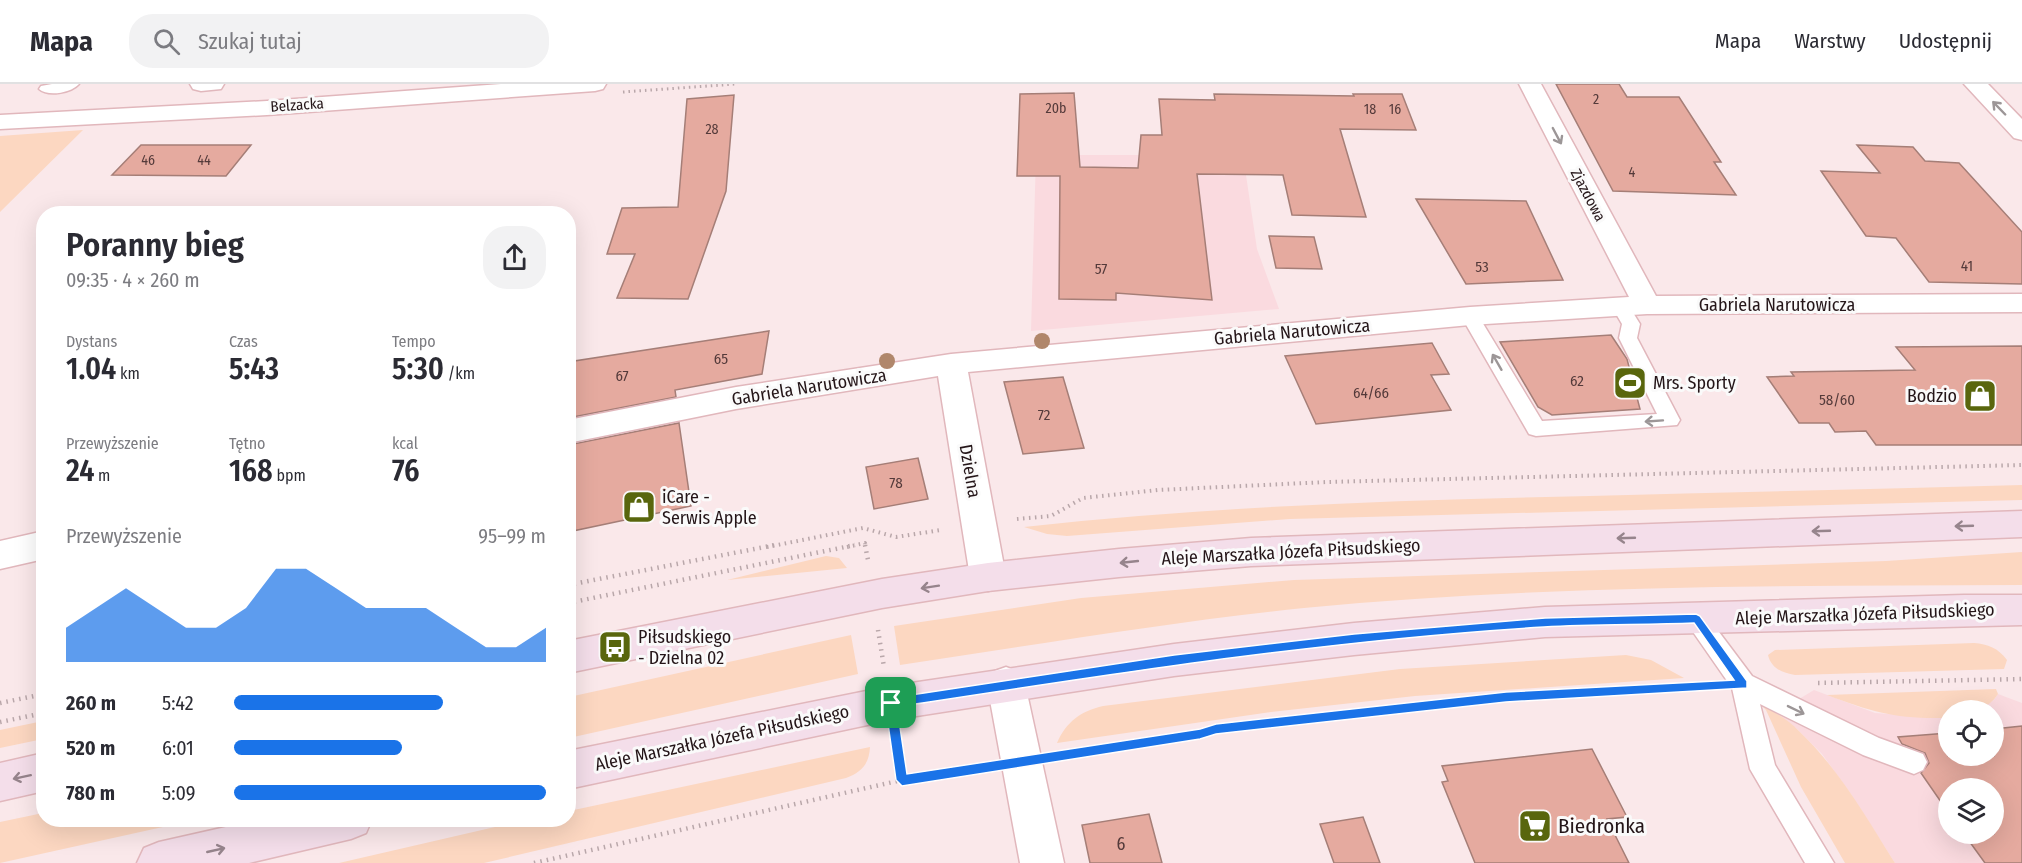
<!DOCTYPE html>
<html lang="pl">
<head>
<meta charset="utf-8">
<style>
	:root { --surface:#fff; --page:#f2f2f3; --text:#2b2b33; --muted:#7c7c81; --line:#e1e1e2; --accent:#1a73e8 }
	body { margin:0; font-family:"Fira Sans Condensed",sans-serif; background:var(--page); color:var(--text); height:100vh; display:flex; flex-direction:column; font-size:22px; white-space:nowrap }
	* { box-sizing:border-box; margin:0 }
	p { font-size:20px; color:var(--muted) }
	.icon { flex:none; width:33px; height:33px; fill:none; stroke:currentColor; stroke-width:2; stroke-linecap:round; stroke-linejoin:round }
	.map { position:relative; flex:1; overflow:hidden }
	.drawer { position:absolute; left:36px; top:122px; width:540px; height:621px; display:flex; flex-direction:column; background:var(--surface); border-radius:24px; box-shadow:0 6px 24px #0002 }
	.drawer>* { flex:none }
	.fabs { position:absolute; left:1938px; top:616px; display:grid; gap:12px }
	.fabs a { display:grid; place-items:center; width:66px; height:66px; border-radius:50%; background:var(--surface); box-shadow:0 6px 24px #0002; font-size:30px }
	.pin { position:absolute; display:grid; place-items:center; width:51px; height:51px; color:#fff; margin:-26px; border-radius:12px; box-shadow:0 3px 9px #0006 }
	.round { display:grid; place-items:center; flex:none; width:63px; height:63px; border-radius:24px; background:var(--page) }
	.head { display:flex; align-items:center; justify-content:space-between; height:102px; padding:0 30px }
	h1 { font-size:33px; font-weight:600; line-height:45px }
	.stats { display:grid; grid-template-columns:repeat(3,1fr); gap:9px; height:102px; padding:6px 30px }
	.stats div { display:grid; align-content:center }
	.stats b { font-size:30px; font-weight:600 }
	.stats small { font-size:16px; font-weight:400 }
	.stats p { font-size:16px }
	.chart { height:168px; padding:12px 30px }
	.chart p { display:flex; justify-content:space-between }
	.chart svg { width:100%; height:108px; margin-top:6px; fill:var(--accent); opacity:.7 }
	ul { padding:0 30px; list-style:none; font-size:20px }
	li { display:grid; grid-template-columns:96px 72px 1fr; align-items:center; height:45px }
	li i { height:15px; border-radius:8px; background:var(--accent) }
	header { display:flex; align-items:center; gap:36px; box-sizing:border-box; height:84px; padding:0 30px; background:var(--surface); border-bottom:2px solid var(--line) }
	header strong { font-size:28px }
	nav { display:flex; gap:33px; margin-inline-start:auto; font-size:21px }
	.search { width:420px; height:54px; background:var(--page); display:flex; align-items:center; gap:15px; box-sizing:border-box; padding:0 21px; border-radius:24px; color:var(--muted); font-size:22px }
	.map>svg:first-child { display:block }
</style>
</head>
<body>
<header>
<strong>Mapa</strong>
<div class="search"><svg class="icon" aria-label="search" viewBox="0 0 24 24"><circle cx="10" cy="10" r="6"/><path d="M15 15l6 6"/></svg>Szukaj tutaj</div>
<nav><a>Mapa</a><a>Warstwy</a><a>Udostępnij</a></nav>
</header>
<div class="map">
<svg width="2022" height="779" viewBox="0 0 2022 779">
	<rect width="100%" height="100%" fill="#fae8ea"/>
	<!-- built -->
	<path fill="#fadadf" fill-rule="evenodd" d="M1036,71h207l14,94 22,60 -248,22z
		M1814,606l61,23 73,5v38h46v-45h-18l18,-11 4,-6 24,9v160h-127l-44,-69 -29,-40 -25,-25 -21,-16zM1948,705h46v45h-46z"/>
	<!-- green -->
	<path fill="#fcd7c1" d="M83,46l-83,82v-76z
		M2022,401v15l-732,19 -223,17 -20,-2 -23,-7c189,-21 377,-27 566,-31 144,-4 288,-7 432,-11z
		M2022,468v33c-239,1 -480,0 -718,23 -136,14 -269,37 -404,57l-6,-39 187,-28 213,-18 592,-19z
		M826,472l13,2 8,10 -120,12z
		M851,551l7,39 -289,64v-41z
		M1974,559c14,1 24,5 33,17l-3,9 -209,6c-13,-2 -24,-7 -27,-20l7,-5z
		M1626,571l25,5 33,18 -269,18 -144,16 -214,31c9,-21 24,-32 46,-37l297,-37z
		M1996,605l2,5c-11,18 -30,17 -50,17v7h-4c-48,1 -72,-6 -117,-23z
		M1757,617c14,9 30,18 42,30 40,38 67,86 96,132h-50l-44,-76 -35,-77z
		M43,637v18l-43,9v-18z
		M870,663c-1,17 -8,25 -24,31l-362,85h-145l190,-44h39l1,-8z
		M43,729l1,6h155l-199,44v-41z"/>
	<!-- building -->
	<path fill="#e5aa9f" stroke="#a57e77" stroke-width="1.5" d="M1556,0h63l8,13h52l42,65h-7l22,33 -123,-4z
		M1074,9l6,74 58,1 3,-33h21l-3,-36 56,1 -1,-6 140,2 -1,-2h49l14,36 -76,-1 26,88 -74,-2 -9,-40 -86,-1 15,126 -96,-7v7l-57,-1 1,-123h-43l3,-82z
		M734,11l-8,96 -38,108 -71,-1 18,-44h-28l15,-46 56,-1 9,-108z
		M141,61h110l-25,31 -114,-1z
		M1857,61l56,2 12,14 34,2 63,69v52l-93,-2 -33,-44 -30,-2 -45,-65 59,2z
		M1416,115l110,2 37,79 -97,4z
		M1269,152l45,1 8,32 -46,-1z
		M769,247l-7,43 -87,16 1,7 -108,21v-56z
		M1611,251l16,24 13,50 -88,6 -14,-8 -38,-65z
		M1432,259l17,31 -18,1 20,35 -135,14 -31,-68z
		M2022,262v99h-146l-10,-14 -31,1 -6,-9h-30l-32,-46 27,-1 -3,-4 124,-2 -19,-23z
		M1063,293l21,71 -61,6 -19,-72z
		M679,339l12,83 -123,26v-87z
		M918,374l10,41 -54,10 -8,-42z
		M2022,642v137h-37l-21,-29h30v-45h-46v23l-27,-39 8,-10 -4,-10 -23,-9 -4,-7 50,-4v23h46v-27z
		M1592,665l35,68 -20,2 22,44h-154l-33,-81 6,-1 -6,-15z
		M1149,730l13,49h-72l-8,-38z
		M1363,733l17,46h-46l-14,-39z"/>
	<g fill="none" stroke-linecap="round" stroke-linejoin="round">
		<defs>
			<path id="lane" d="M52,0h27c-8,9 -31,13 -40,5l2,-3z
				M1621,217l6,2 13,21 -3,14 43,82 -3,5 -141,11 -7,-2 -68,-118 3,-4h12l66,109 115,-7 -38,-76 3,-14 -10,-17 3,-4z
				M1696,525l8,3 48,64 127,62 44,16 4,8 -4,8 -9,4 -51,-19 -103,-51 15,61 59,98h-29l-55,-94 -18,-81 -48,-69 4,-7z"/>
			<path id="street" d="M190,0h34l-3,5 -20,2 -8,-2z
				M501,0h105l-3,5 -8,2 -328,24 -267,14v-14l267,-14z
				M1519,0h22l115,212 366,-2v18l-375,2 -177,11 -502,47 38,205 -5,10 -13,4 -13,-4 -5,-10 -32,-201 -202,33 -168,34v-23l168,-33 215,-33 519,-47 159,-10z
				M1964,0h24l34,35v21l-8,-2z
				M44,447v28l-44,10v-28z
				M1006,583l14,5 5,12 39,179h-44l-33,-179 5,-12z"/>
			<path id="secondary" d="M2022,427v26l-771,29 -132,11 -131,14 -106,17 -314,65v-32l314,-62 106,-16 131,-14 132,-11z
				M1964,511h58v30l-477,12 -191,18 -180,21 -283,44 -323,69v-38l323,-65 283,-42 180,-21 191,-16z
				M44,669v38l-44,10v-38z
				M261,735h111l-6,14 -15,6 -102,24h-112l7,-15 15,-6z"/>
		</defs>
		<!-- lane casing -->
		<use href="#lane" stroke="#e1b7bc" stroke-width="3"/>
		<!-- street casing -->
		<use href="#street" stroke="#e1b7bc" stroke-width="3"/>
		<!-- secondary casing -->
		<use href="#secondary" stroke="#e1b7bc" stroke-width="3"/>
		<!-- path-far2 -->
		<path stroke="#b9a7aa" stroke-width="3" stroke-dasharray="1.5 4" stroke-linecap="butt" d="M623,8l113,-8"/>
		<!-- path-far1 -->
		<path stroke="#b9a7aa" stroke-width="4" stroke-dasharray="1.5 4.5" stroke-linecap="butt" d="M1017,435l34,-3 32,-18 75,-8 169,-8 695,-17
			M767,463l96,-19 33,9 45,-7
			M847,463l18,-4 1,4"/>
		<!-- path -->
		<path stroke="#b9a7aa" stroke-width="4.5" stroke-dasharray="1.5 5" stroke-linecap="butt" d="M865,461l3,15
			M568,501l207,-40
			M568,519l287,-58
			M878,546l6,37
			M1818,599l204,-4
			M0,619l44,-9
			M0,638l44,-9
			M896,655l6,41
			M1060,671l140,-21 16,-5 290,-32 199,-11
			M534,779l368,-83 80,-12"/>
		<!-- lane -->
		<use href="#lane" fill="#fff" fill-rule="evenodd"/>
		<!-- street -->
		<use href="#street" fill="#fff" fill-rule="evenodd"/>
		<!-- secondary -->
		<use href="#secondary" fill="#f4deea" fill-rule="evenodd"/>
	</g>
	<!-- trees -->
	<g fill="#b0876b">
		<circle cx="1042" cy="257" r="8"/>
		<circle cx="887" cy="277" r="8"/>
	</g>
	<!-- one-way arrows -->
	<defs><path id="oneway-shaft" d="M-6 0H5M1.5-3L5.5 0L1.5 3" fill="none" stroke-width="1.6" stroke-linecap="round" stroke-linejoin="round" transform="scale(1.5)"/></defs>
	<g stroke="#9c9697">
		<use href="#oneway-shaft" transform="translate(1999 24) rotate(-134)"/>
		<use href="#oneway-shaft" transform="translate(1557 52) rotate(62)"/>
		<use href="#oneway-shaft" transform="translate(1497 278) rotate(-120)"/>
		<use href="#oneway-shaft" transform="translate(1654 337) rotate(176)"/>
		<use href="#oneway-shaft" transform="translate(1796 626) rotate(26)"/>
	</g>
	<g stroke="#96848c">
		<use href="#oneway-shaft" transform="translate(1964 442) rotate(178)"/>
		<use href="#oneway-shaft" transform="translate(1821 447) rotate(178)"/>
		<use href="#oneway-shaft" transform="translate(1626 454) rotate(178)"/>
		<use href="#oneway-shaft" transform="translate(1129 478) rotate(174)"/>
		<use href="#oneway-shaft" transform="translate(930 503) rotate(171)"/>
		<use href="#oneway-shaft" transform="translate(22 693) rotate(168)"/>
		<use href="#oneway-shaft" transform="translate(216 766) rotate(-13)"/>
	</g>
	<!-- route -->
	<path fill="#1a73e8" stroke="#fff" stroke-width="1.5" fill-rule="evenodd" d="M1696,530l4,2 47,65v7l-241,14 -290,32 -16,5 -298,47 -6,-6 -11,-77 6,-5 283,-43 180,-21 191,-16zM1694,539l40,57 -228,12 -290,32 -16,5 -293,45 -10,-67c215,-33 430,-67 647,-80 50,-3 100,-2 150,-4z"/>
	<!-- icons -->
	<defs>
		<symbol id="stadium-square" viewBox="-11 -11 22 22"><rect x="-9" y="-9" width="18" height="18" rx="4" fill="#59660d" stroke="#fafafa"/><path d="M0-5a6.5 5 0 1 0 0 10a6.5 5 0 1 0 0-10ZM-3.5-1.8h7v3.6h-7Z" fill="#fff"/></symbol>
		<symbol id="shop-square" viewBox="-11 -11 22 22"><rect x="-9" y="-9" width="18" height="18" rx="4" fill="#59660d" stroke="#fafafa"/><path d="M-5-2.5h2.3a2.7 3.5 0 0 1 5.4 0H5L5.5 6h-11ZM-1.5-2.5h3a1.5 2.3 0 0 0-3 0Z" fill="#fff"/></symbol>
		<symbol id="bus-square" viewBox="-11 -11 22 22"><rect x="-9" y="-9" width="18" height="18" rx="4" fill="#59660d" stroke="#fafafa"/><path d="M-5-6H5V4H4V6H2V4H-2V6H-4V4H-5ZM-3.5-4V0h7V-4ZM-3.5 1.2v1.5H-2V1.2ZM2 1.2v1.5H3.5V1.2Z" fill="#fff"/></symbol>
		<symbol id="supermarket-square" viewBox="-11 -11 22 22"><rect x="-9" y="-9" width="18" height="18" rx="4" fill="#59660d" stroke="#fafafa"/><path d="M-6-5.5h2.5l.6 2H6L4.5 2H-2.5L-4.4-4H-6ZM-1.5 3.2a1.3 1.3 0 1 0 .1 0ZM3 3.2a1.3 1.3 0 1 0 .1 0Z" fill="#fff"/></symbol>
	</defs>
	<g fill-rule="evenodd">
		<use href="#stadium-square" x="1611" y="280" width="38" height="38"/>
		<use href="#shop-square" x="1961" y="293" width="38" height="38"/>
		<use href="#shop-square" x="620" y="404" width="38" height="38"/>
		<use href="#bus-square" x="596" y="544" width="38" height="38"/>
		<use href="#supermarket-square" x="1516" y="723" width="38" height="38"/>
	</g>
	<g text-anchor="middle" dominant-baseline="central" stroke-width="6" stroke-linejoin="round" paint-order="stroke">
		<!-- far-number labels -->
		<g font-size="14" fill="#543a3a">
			<text x="1596" y="15">2</text>
			<text x="1056" y="24">20b</text>
			<text x="1370" y="25">18</text>
			<text x="1395" y="25">16</text>
			<text x="712" y="45">28</text>
			<text x="148" y="76">46</text>
			<text x="204" y="76">44</text>
			<text x="1632" y="88">4</text>
		</g>
		<!-- far-street labels -->
		<g font-size="15" fill="#241518" stroke="#fafafa">
			<text transform="translate(297 21) rotate(-4)">Belzacka</text>
			<text transform="translate(1588 111) rotate(62)">Zjazdowa</text>
		</g>
		<!-- number labels -->
		<g font-size="15" fill="#543a3a">
			<text x="1967" y="182">41</text>
			<text x="1482" y="183">53</text>
			<text x="1101" y="185">57</text>
			<text x="721" y="275">65</text>
			<text x="622" y="292">67</text>
			<text x="1577" y="297">62</text>
			<text x="1371" y="309">64/66</text>
			<text x="1837" y="316">58/60</text>
			<text x="1044" y="331">72</text>
			<text x="896" y="399">78</text>
		</g>
		<!-- street labels -->
		<g font-size="18" fill="#241518" stroke="#fafafa">
			<text x="1777" y="221">Gabriela Narutowicza</text>
			<text transform="translate(1292 248) rotate(-5)">Gabriela Narutowicza</text>
			<text transform="translate(809 303) rotate(-9)">Gabriela Narutowicza</text>
			<text transform="translate(970 387) rotate(80)">Dzielna</text>
			<text transform="translate(1291 468) rotate(-3)">Aleje Marszałka Józefa Piłsudskiego</text>
			<text transform="translate(1865 530) rotate(-2)">Aleje Marszałka Józefa Piłsudskiego</text>
			<text transform="translate(722 654) rotate(-12)">Aleje Marszałka Józefa Piłsudskiego</text>
		</g>
		<!-- poi labels -->
		<g font-size="18" fill="#241518" stroke="#fafafa" text-anchor="start">
			<text x="1653" y="299">Mrs. Sporty</text>
			<text x="1957" y="312" text-anchor="end">Bodzio</text>
			<text x="662" y="413">iCare -<tspan x="662" dy="21">Serwis Apple</tspan></text>
			<text x="638" y="553">Piłsudskiego<tspan x="638" dy="21">- Dzielna 02</tspan></text>
		</g>
		<!-- near-number labels -->
		<g font-size="18" fill="#543a3a">
			<text x="1121" y="760">6</text>
		</g>
		<!-- near-poi labels -->
		<g font-size="21" fill="#241518" stroke="#fafafa" text-anchor="start">
			<text x="1558" y="742">Biedronka</text>
		</g>
	</g>
</svg>
<div class="fabs">
<a><svg class="icon" aria-label="locate" viewBox="0 0 24 24"><circle cx="12" cy="12" r="6"/><path d="M12 2v4M12 18v4M2 12h4M18 12h4"/></svg></a>
<a><svg class="icon" aria-label="layers" viewBox="0 0 24 24"><path d="M12 4l9 5-9 5-9-5zM3 14l9 5 9-5"/></svg></a>
</div>
<div class="pin" style="left:891px;top:619px;background:#1e9e55"><svg class="icon" aria-label="arrive" viewBox="0 0 24 24"><path d="M6 21V4h12l-3 4 3 4H6"/></svg></div>
<section class="drawer">
<div class="head"><div><h1>Poranny bieg</h1><p>09:35 · 4 × 260 m</p></div><a class="round"><svg class="icon" aria-label="share" viewBox="0 0 24 24"><path d="M12 15V3M7 8l5-5 5 5M5 13v7h14v-7"/></svg></a></div>
<div class="stats">
<div><p>Dystans</p><b>1.04<small> km</small></b></div>
<div><p>Czas</p><b>5:43</b></div>
<div><p>Tempo</p><b>5:30<small> /km</small></b></div>
</div>
<div class="stats">
<div><p>Przewyższenie</p><b>24<small> m</small></b></div>
<div><p>Tętno</p><b>168<small> bpm</small></b></div>
<div><p>kcal</p><b>76</b></div>
</div>
<div class="chart"><p><span>Przewyższenie</span>95–99 m</p>
<svg viewBox="0 0 160 44" preserveAspectRatio="none"><path d="M0 44V30L10 22L20 14L30 22L40 30L50 30L60 22L70 6L80 6L90 14L100 22L110 22L120 22L130 30L140 38L150 38L160 30V44z"/></svg>
</div>
<ul>
<li><b>260 m</b>5:42<i style="width:67%"></i></li>
<li><b>520 m</b>6:01<i style="width:54%"></i></li>
<li><b>780 m</b>5:09<i style="width:100%"></i></li>
</ul>
</section>
</div>
</body>
</html>
